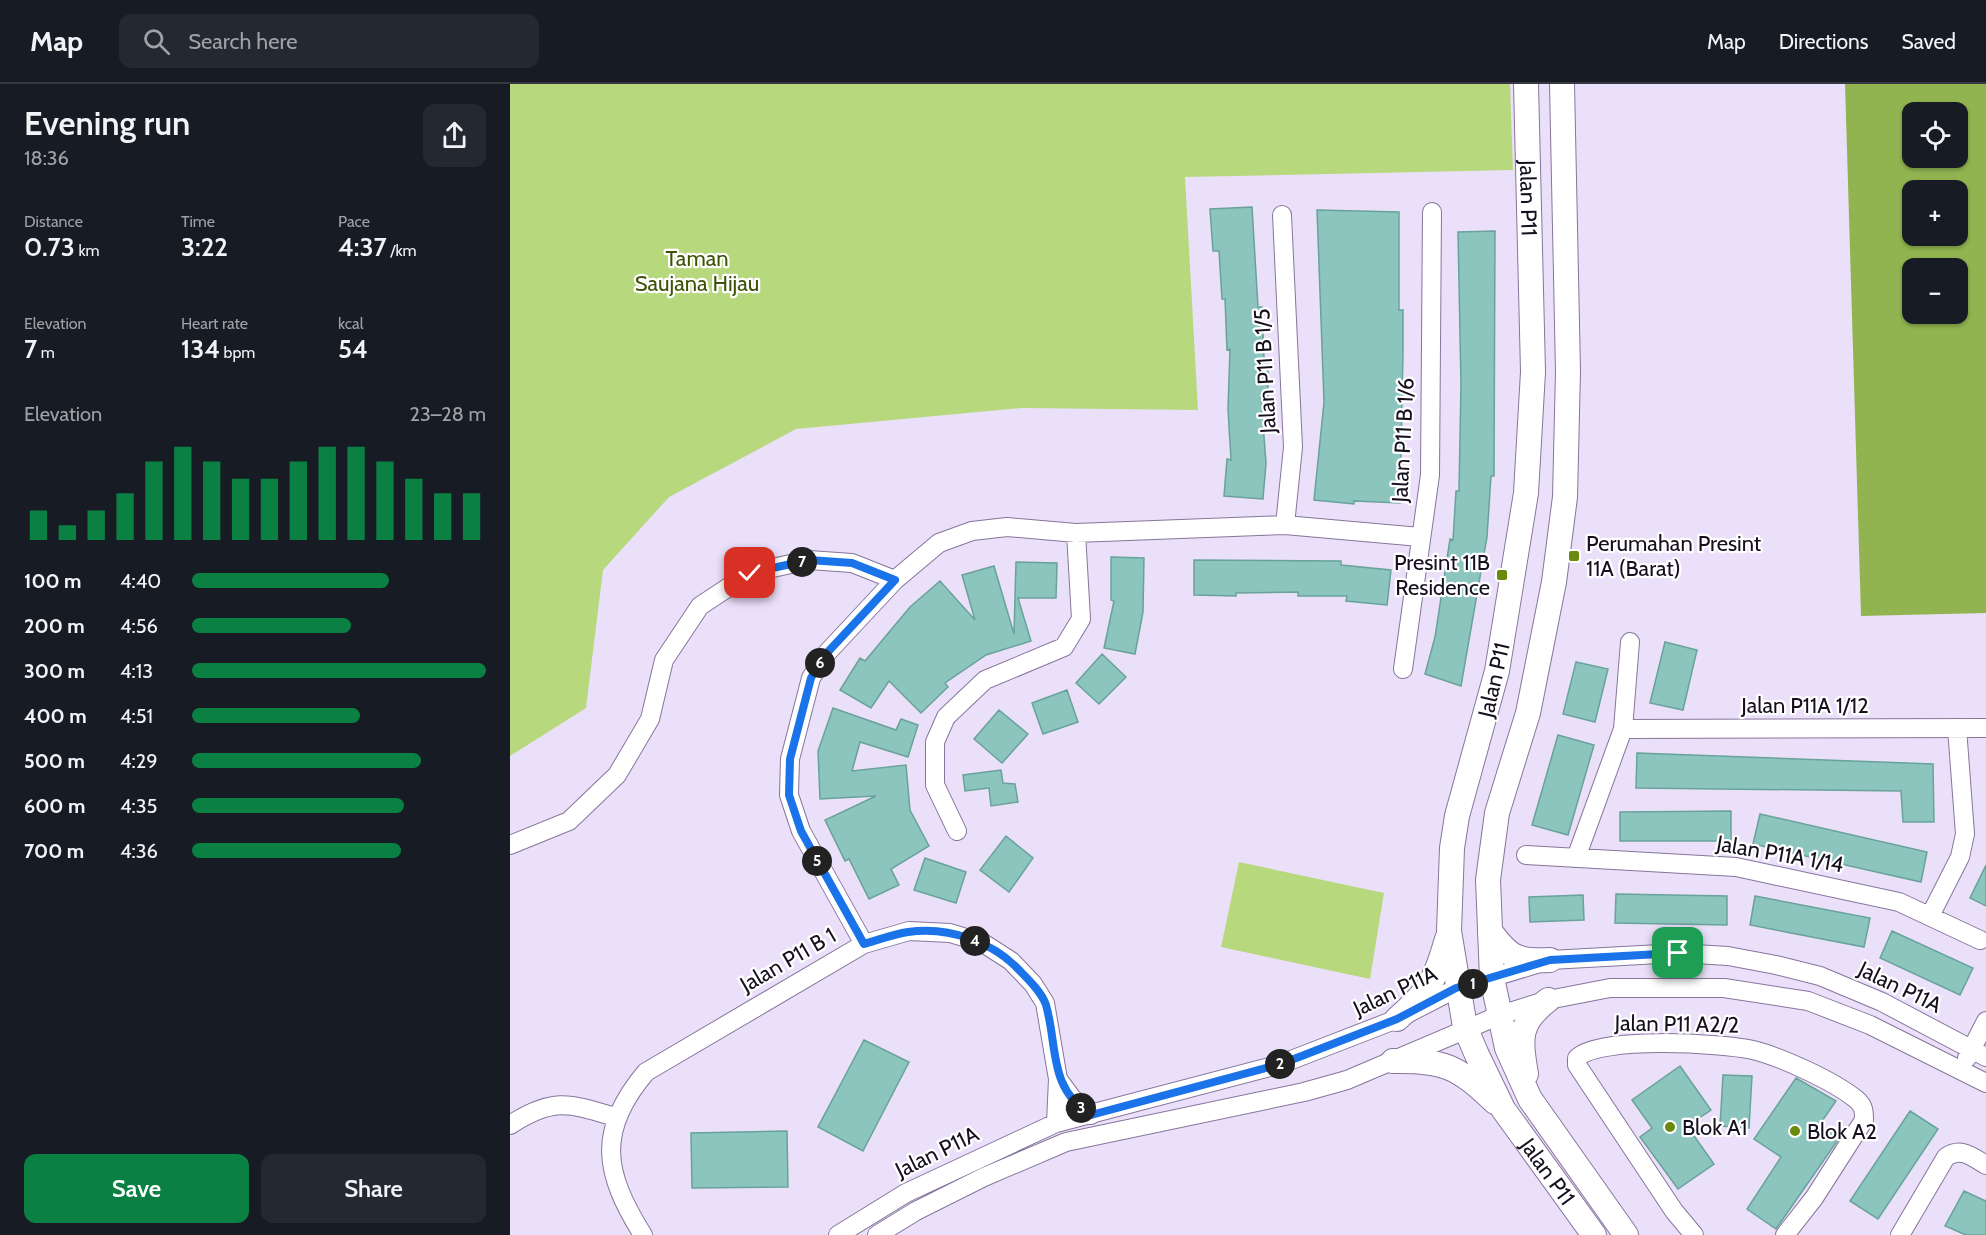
<!DOCTYPE html>
<html lang="en">
<head>
<meta charset="utf-8">
<style>
	:root { --surface:#171b24; --page:#242831; --text:#f1f3f6; --muted:#9ea1a6; --line:#363941; --accent:#0b8043 }
	body { margin:0; font-family:Cabin,sans-serif; background:var(--page); color:var(--text); height:100vh; display:flex; flex-direction:column; font-size:22px; white-space:nowrap }
	* { box-sizing:border-box; margin:0 }
	p { font-size:20px; color:var(--muted) }
	.icon { flex:none; width:33px; height:33px; fill:none; stroke:currentColor; stroke-width:2; stroke-linecap:round; stroke-linejoin:round }
	.map { position:relative; flex:1; overflow:hidden }
	.side { display:flex; flex-direction:column; background:var(--surface); width:510px }
	.side>* { flex:none }
	.fabs { position:absolute; left:1392px; top:18px; display:grid; gap:12px }
	.fabs a { display:grid; place-items:center; width:66px; height:66px; border-radius:12px; background:var(--surface); box-shadow:0 2px 4px #0004; font-size:30px }
	.pin { position:absolute; display:grid; place-items:center; width:51px; height:51px; color:#fff; margin:-26px; border-radius:12px; box-shadow:0 3px 9px #0006 }
	.km { position:absolute; width:30px; height:30px; margin:-15px; border-radius:50%; background:#222; color:#fff; font-size:16px; line-height:30px; text-align:center }
	.round { display:grid; place-items:center; flex:none; width:63px; height:63px; border-radius:12px; background:var(--page) }
	.overview { display:flex; align-items:center; justify-content:space-between; height:102px; padding:0 24px }
	h1 { font-size:33px; font-weight:600; line-height:45px }
	.figures { display:grid; grid-template-columns:repeat(3,1fr); gap:9px; height:102px; padding:6px 24px }
	.figures div { display:grid; align-content:center }
	.figures b { font-size:26px; font-weight:600 }
	.figures small { font-size:16px; font-weight:400 }
	.figures p { font-size:16px }
	.chart { height:168px; padding:12px 24px }
	.chart p { display:flex; justify-content:space-between }
	.chart svg { width:100%; height:108px; margin-top:6px; stroke:var(--accent); stroke-width:6 }
	.cta { display:flex; gap:12px; margin-top:auto; padding:12px 24px }
	.cta a { flex:1; height:69px; border-radius:12px; background:var(--accent); color:#fff; font-size:24px; font-weight:600; line-height:69px; text-align:center }
	.cta a+a { background:var(--page); color:var(--text) }
	ul { padding:0 24px; list-style:none; font-size:20px }
	li { display:grid; grid-template-columns:96px 72px 1fr; align-items:center; height:45px }
	li i { height:15px; border-radius:8px; background:var(--accent) }
	header { display:flex; align-items:center; gap:36px; box-sizing:border-box; height:84px; padding:0 30px; background:var(--surface); border-bottom:2px solid var(--line) }
	header strong { font-size:28px }
	nav { display:flex; gap:33px; margin-inline-start:auto; font-size:21px }
	.search { width:420px; height:54px; background:var(--page); display:flex; align-items:center; gap:15px; box-sizing:border-box; padding:0 21px; border-radius:12px; color:var(--muted); font-size:22px }
	main { display:flex; flex:1; min-height:0 }
	.map>svg:first-child { display:block }
</style>
</head>
<body>
<header>
<strong>Map</strong>
<div class="search"><svg class="icon" aria-label="search" viewBox="0 0 24 24"><circle cx="10" cy="10" r="6"/><path d="M15 15l6 6"/></svg>Search here</div>
<nav><a>Map</a><a>Directions</a><a>Saved</a></nav>
</header>
<main>
<section class="side">
<div class="overview"><div><h1>Evening run</h1><p>18:36</p></div><a class="round"><svg class="icon" aria-label="share" viewBox="0 0 24 24"><path d="M12 15V3M7 8l5-5 5 5M5 13v7h14v-7"/></svg></a></div>
<div class="figures">
<div><p>Distance</p><b>0.73<small> km</small></b></div>
<div><p>Time</p><b>3:22</b></div>
<div><p>Pace</p><b>4:37<small> /km</small></b></div>
</div>
<div class="figures">
<div><p>Elevation</p><b>7<small> m</small></b></div>
<div><p>Heart rate</p><b>134<small> bpm</small></b></div>
<div><p>kcal</p><b>54</b></div>
</div>
<div class="chart"><p><span>Elevation</span>23–28 m</p>
<svg viewBox="0 0 160 44" preserveAspectRatio="none"><path d="M5 44V32M15 44V38M25 44V32M35 44V25M45 44V12M55 44V6M65 44V12M75 44V19M85 44V19M95 44V12M105 44V6M115 44V6M125 44V12M135 44V19M145 44V25M155 44V25"/></svg>
</div>
<ul>
<li><b>100 m</b>4:40<i style="width:67%"></i></li>
<li><b>200 m</b>4:56<i style="width:54%"></i></li>
<li><b>300 m</b>4:13<i style="width:100%"></i></li>
<li><b>400 m</b>4:51<i style="width:57%"></i></li>
<li><b>500 m</b>4:29<i style="width:78%"></i></li>
<li><b>600 m</b>4:35<i style="width:72%"></i></li>
<li><b>700 m</b>4:36<i style="width:71%"></i></li>
</ul>
<div class="cta"><a>Save</a><a>Share</a></div>
</section>
<div class="map">
<svg width="1476" height="1151" viewBox="0 0 1476 1151">
	<rect width="100%" height="100%" fill="#ebe0fa"/>
	<!-- green -->
	<path fill="#b7d87d" d="M0,0h1000l3,86 -328,7 13,233 -176,-2 -226,21 -127,68 -66,73 -17,138 -76,48z
		M729,778l145,31 -14,86 -149,-32z"/>
	<!-- forest -->
	<path fill="#92b450" fill-rule="evenodd" d="M1335,0h141v529l-125,3zM1402,28h46v46h-46zM1402,106h46v46h-46zM1402,184h46v46h-46z"/>
	<!-- building -->
	<path fill="#8bc5bd" stroke="#69a29b" stroke-width="1.5" d="M742,123l6,100h4l2,51h4v39h-7l5,66 -3,36 -39,-3 3,-37 4,1 -3,-51 2,-60 -3,1 -2,-51h-3l-3,-48h-6l-3,-42z
		M807,126l82,2v98h4v40l-3,153 -46,-2v3l-40,-4 10,-98z
		M985,147l-1,245h-3l-4,61 -26,149 -36,-12 10,-37 15,-98 3,1 3,-49h3l2,-106 -3,-153z
		M601,473l33,1 -1,54 -8,42 -31,-6 10,-47 -3,-1z
		M684,476l147,1v4l50,5 -4,35 -41,-4 1,-5h-49v-4l-62,1v3l-42,-1z
		M506,478l41,1 -1,35h-38l13,43 -45,14 -41,28 3,4 -27,26 -32,-32 -18,27 -31,-18 20,-32 5,3 45,-54 30,-26 35,39 -13,-45 32,-9 20,68z
		M1155,558l32,8 -14,60 -33,-7z
		M592,570l24,23 -27,27 -23,-21z
		M1066,578l32,7 -13,53 -32,-8z
		M557,606l11,32 -35,12 -11,-31z
		M323,624l63,22 5,-11 17,6 -10,32 -48,-15 -8,29 54,-6 4,45 19,36 -38,23 8,16 -30,14 -20,-40 -4,2 -20,-41 51,-24 -56,3 -2,-48z
		M489,626l29,24 -26,29 -28,-24z
		M1048,651l36,10 -26,90 -36,-10z
		M1127,669l296,11 1,58h-31l-2,-31 -265,-3z
		M491,686l2,13 12,1 3,18 -27,4 -2,-18 -24,3 -2,-16z
		M1221,727v30h-111v-29z
		M1250,730l167,38 -6,30 -168,-38z
		M496,752l27,22 -24,34 -29,-22z
		M415,774l41,14 -10,31 -42,-13z
		M1476,781v41l-16,-8z
		M1106,810l111,2v29l-112,-2z
		M1073,811l1,25 -54,2 -1,-25z
		M1245,812l115,22 -6,29 -114,-22z
		M1382,847l81,37 -13,27 -80,-37z
		M354,956l45,22 -46,89 -45,-24z
		M1170,982l31,44 -24,16 27,38 -36,25 -38,-52 12,-9 -20,-28z
		M1213,991l29,1 -3,52 -29,-2z
		M1286,994l40,23 -16,23 20,13 -64,92 -29,-20 34,-52 -27,-18z
		M1400,1027l28,18 -60,90 -28,-18z
		M277,1047l1,56 -96,1 -1,-55z
		M1454,1107l22,10v34h-20l-21,-9z"/>
	<g fill="none" stroke-linecap="round" stroke-linejoin="round">
		<defs>
			<path id="minor" d="M772,131l11,232 -8,78
				M893,585l27,-194 2,-263
				M1113,645l363,-1
				M447,747l-22,-46v-43l11,-25 39,-37 79,-33 17,-28 -5,-86
				M0,761l59,-24 48,-46 33,-56 14,-59 36,-54 50,-33 59,-13 43,3 43,17
				M1016,771l210,12 163,35 81,38
				M1066,774l47,-129 7,-87
				M1420,832l30,-59 5,-23 -8,-106
				M354,860l-63,-113 -12,-36 1,-36 21,-81 14,-23 70,-75 44,-37 33,-12 35,-4 69,6 209,-8 135,12
				M1457,974l19,-37
				M548,995l14,19 19,17
				M0,1041c43,-28 59,-22 105,-8
				M133,1151c-39,-62 -47,-104 3,-163l218,-128 45,-13 41,2 33,10 28,18 22,23 12,19 13,76 -2,44
				M328,1151l68,-42 150,-70 225,-59 116,-45 60,-31 93,-28 128,-7 50,3 48,9 44,11 62,26 104,55
				M367,1151l39,-24 68,-34 82,-35 238,-50 43,-12 153,-65 48,-15 62,-12h114l84,13 62,24 116,58
				M1184,1151l-20,-24 -97,-146v-7c22,-22 144,-15 176,-8 28,7 81,31 104,50 7,6 7,12 7,20l-50,78 -29,37
				M1390,1151l46,-78c15,-10 25,-1 40,8"/>
			<g id="major">
				<path id="s1" d="M1016,0l7,288 -7,121 -29,178 -40,145 -5,32 -3,83 16,96 12,28 26,54 91,126"/>
				<path d="M1052,0l6,287 -3,126 -11,85 -26,131 -31,100 -9,67 4,98 15,70 23,51 96,136"/>
				<path d="M980,847c19,26 27,31 60,29"/>
				<path d="M887,935c33,-29 38,-38 50,-80"/>
				<path d="M883,977c51,-1 64,5 102,41"/>
				<path d="M1016,990c-6,-36 -8,-51 22,-74"/>
			</g>
		</defs>
		<!-- minor casing -->
		<use href="#minor" stroke="#87759c" stroke-width="20"/>
		<!-- major casing -->
		<use href="#major" stroke="#87759c" stroke-width="26"/>
		<!-- minor -->
		<use href="#minor" stroke="#fff" stroke-width="18"/>
		<!-- major -->
		<use href="#major" stroke="#fff" stroke-width="24"/>
	</g>
	<g fill="none" stroke-linecap="round" stroke-linejoin="round">
		<defs>
			<path id="route" d="M240,489l59,-13 43,3 43,17 -70,75 -14,23 -21,81 -1,36 12,36 63,113c14,-4 30,-10 44,-12 41,-6 86,10 113,40 9,9 21,21 25,33 12,42 2,83 45,110l190,-51 116,-45 59,-31 94,-28 128,-7"/>
		</defs>
		<!-- route casing -->
		<use href="#route" stroke="#fff" stroke-width="12"/>
		<!-- route -->
		<use href="#route" stroke="#1a73e8" stroke-width="8"/>
	</g>
	<!-- markers -->
	<g fill="#698a0c" stroke="#fff" stroke-width="2">
		<rect x="1058" y="466" width="12" height="12" rx="3"/>
		<rect x="986" y="485" width="12" height="12" rx="3"/>
		<circle cx="1160" cy="1043" r="6"/>
		<circle cx="1285" cy="1047" r="6"/>
	</g>
	<g text-anchor="middle" dominant-baseline="central" stroke-width="4.5" stroke-linejoin="round" paint-order="stroke">
		<!-- street labels -->
		<g font-size="22" fill="#16101e" stroke="#fff">
			<text stroke="none"><textPath href="#s1" startOffset="114">Jalan P11</textPath></text>
			<text transform="translate(755 287) rotate(-93)">Jalan P11 B 1/5</text>
			<text transform="translate(893 356) rotate(-87)">Jalan P11 B 1/6</text>
			<text transform="translate(984 596) rotate(-77)">Jalan P11</text>
			<text x="1295" y="621">Jalan P11A 1/12</text>
			<text transform="translate(1270 770) rotate(10)">Jalan P11A 1/14</text>
			<text transform="translate(278 876) rotate(-30)">Jalan P11 B 1</text>
			<text transform="translate(1390 903) rotate(26)">Jalan P11A</text>
			<text transform="translate(885 907) rotate(-25)">Jalan P11A</text>
			<text transform="translate(1167 940) rotate(1)">Jalan P11 A2/2</text>
			<text transform="translate(427 1068) rotate(-26)">Jalan P11A</text>
			<text stroke="none"><textPath href="#s1" startOffset="1120">Jalan P11</textPath></text>
		</g>
		<!-- park labels -->
		<g font-size="22" fill="#3e5207" stroke="#fff">
			<text x="187" y="174">Taman<tspan x="187" dy="25">Saujana Hijau</tspan></text>
		</g>
		<!-- poi labels -->
		<g font-size="22" fill="#16101e" stroke="#fff" text-anchor="start">
			<text x="1076" y="459">Perumahan Presint<tspan x="1076" dy="25">11A (Barat)</tspan></text>
			<text x="980" y="478" text-anchor="end">Presint 11B<tspan x="980" dy="25">Residence</tspan></text>
			<text x="1172" y="1043">Blok A1</text>
			<text x="1297" y="1047">Blok A2</text>
		</g>
	</g>
</svg>
<div class="fabs">
<a><svg class="icon" aria-label="locate" viewBox="0 0 24 24"><circle cx="12" cy="12" r="6"/><path d="M12 2v4M12 18v4M2 12h4M18 12h4"/></svg></a>
<a>+</a>
<a>−</a>
</div>
<div class="pin" style="left:1168px;top:869px;background:#1e9e55"><svg class="icon" aria-label="arrive" viewBox="0 0 24 24"><path d="M6 21V4h12l-3 4 3 4H6"/></svg></div>
<div class="pin" style="left:240px;top:489px;background:#d93025"><svg class="icon" aria-label="check" viewBox="0 0 24 24"><path d="M5 12l5 5 9-10"/></svg></div>
<b class="km" style="left:963px;top:900px">1</b>
<b class="km" style="left:770px;top:980px">2</b>
<b class="km" style="left:571px;top:1024px">3</b>
<b class="km" style="left:465px;top:857px">4</b>
<b class="km" style="left:307px;top:777px">5</b>
<b class="km" style="left:310px;top:579px">6</b>
<b class="km" style="left:292px;top:478px">7</b>
</div>
</main>
</body>
</html>
